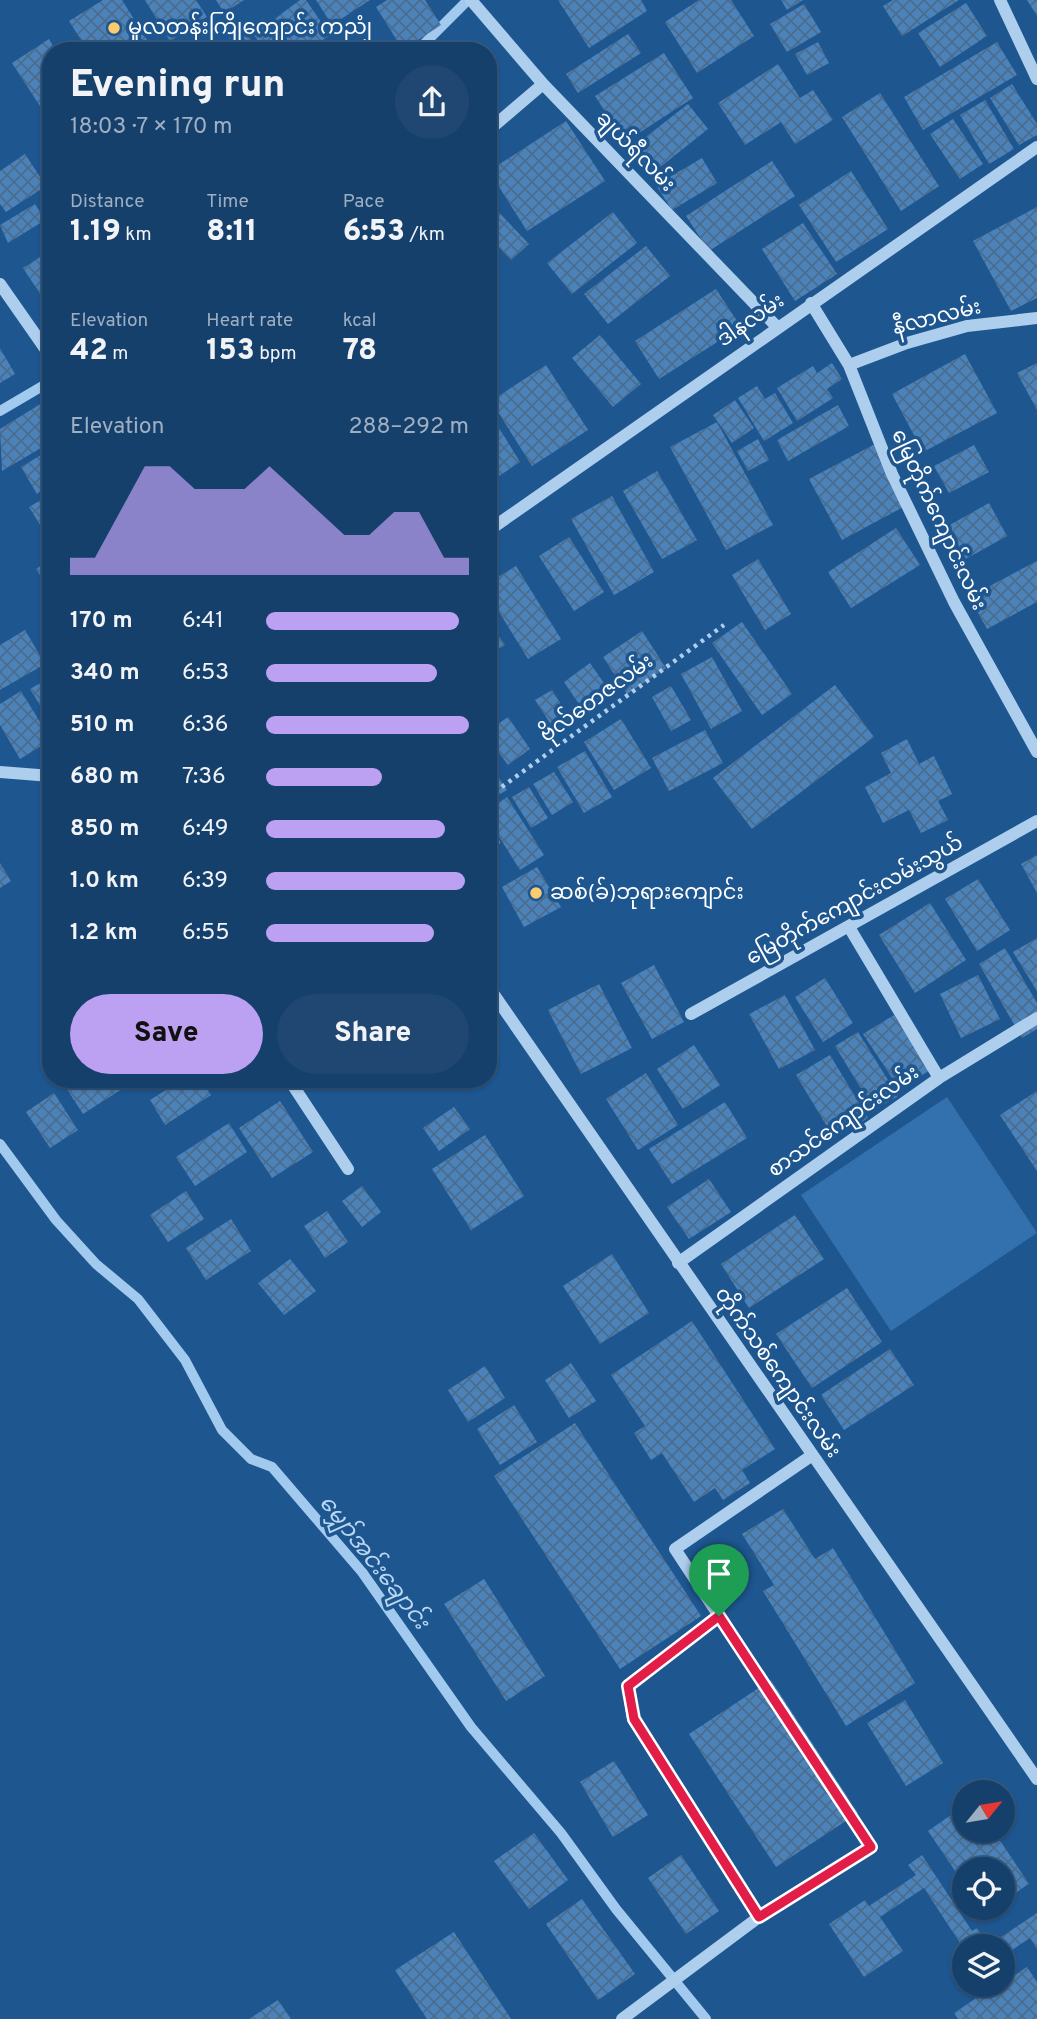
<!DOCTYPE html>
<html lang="en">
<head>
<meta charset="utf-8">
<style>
	:root { --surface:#16406c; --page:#1f4772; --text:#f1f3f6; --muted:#9eafc2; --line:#35597f; --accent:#bca0f2 }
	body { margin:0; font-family:Overpass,"Noto Sans Myanmar",sans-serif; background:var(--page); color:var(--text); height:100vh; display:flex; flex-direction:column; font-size:26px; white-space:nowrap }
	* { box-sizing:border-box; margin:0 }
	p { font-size:23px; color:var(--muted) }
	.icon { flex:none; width:38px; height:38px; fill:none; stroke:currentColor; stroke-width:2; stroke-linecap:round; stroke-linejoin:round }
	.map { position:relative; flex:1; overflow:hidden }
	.details { position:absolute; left:42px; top:42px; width:455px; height:1046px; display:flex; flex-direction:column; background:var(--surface); border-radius:28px; box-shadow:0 2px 5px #0004,0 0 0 2px var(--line) }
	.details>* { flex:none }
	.needle { width:46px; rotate:60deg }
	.controls { position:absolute; left:952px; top:1780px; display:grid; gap:14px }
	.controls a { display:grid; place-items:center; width:63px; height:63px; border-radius:50%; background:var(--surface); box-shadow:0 2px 5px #0004,0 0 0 2px var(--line); font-size:35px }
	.pin { position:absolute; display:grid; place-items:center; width:60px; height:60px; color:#fff; margin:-72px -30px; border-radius:50% 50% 50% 0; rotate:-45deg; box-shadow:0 0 7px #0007 }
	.pin .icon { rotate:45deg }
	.round { display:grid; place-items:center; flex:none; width:74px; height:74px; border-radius:37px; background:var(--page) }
	.head { display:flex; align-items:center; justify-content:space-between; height:119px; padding:0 28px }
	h1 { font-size:38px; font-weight:800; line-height:52px }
	.metrics { display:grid; grid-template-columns:repeat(3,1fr); gap:10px; height:119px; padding:7px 28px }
	.metrics div { display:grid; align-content:center }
	.metrics b { font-size:30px; font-weight:800 }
	.metrics small { font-size:19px; font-weight:400 }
	.metrics p { font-size:19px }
	.chart { height:196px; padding:14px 28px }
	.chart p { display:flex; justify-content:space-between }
	.chart svg { width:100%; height:126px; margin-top:7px; fill:var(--accent); opacity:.7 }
	.cta { display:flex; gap:14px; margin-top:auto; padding:14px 28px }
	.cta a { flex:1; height:80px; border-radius:42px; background:var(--accent); color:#111; font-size:28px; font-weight:800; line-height:80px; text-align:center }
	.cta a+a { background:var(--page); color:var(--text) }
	ul { padding:0 28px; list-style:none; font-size:23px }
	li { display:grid; grid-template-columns:112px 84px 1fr; align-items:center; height:52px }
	li i { height:18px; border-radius:9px; background:var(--accent) }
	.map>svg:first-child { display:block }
</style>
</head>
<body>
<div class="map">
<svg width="1037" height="2019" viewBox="0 0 1037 2019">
	<defs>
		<pattern id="building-cross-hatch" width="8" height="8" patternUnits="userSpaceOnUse" patternTransform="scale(1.75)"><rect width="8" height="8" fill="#4b82b9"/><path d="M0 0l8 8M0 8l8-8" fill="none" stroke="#4b6c8d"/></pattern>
	</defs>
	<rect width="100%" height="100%" fill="#1e5690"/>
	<!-- park -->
	<path fill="#3271ae" d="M947,1097l90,136 -146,98 -90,-136z"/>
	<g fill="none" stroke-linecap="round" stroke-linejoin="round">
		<!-- stream -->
		<path stroke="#a2caef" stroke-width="10" d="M417,51l51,-51
			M0,411l51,-30
			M0,1144l56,76 40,44 42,35 47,61 37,70 29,29 21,8 90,105 109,155 90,106 55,76 90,110"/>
	</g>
	<!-- building -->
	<path fill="url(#building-cross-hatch)" d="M103,0h19l32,51h-66l-19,-30z
		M145,0h51l11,17 -37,24z
		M216,0h28l-20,13z
		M300,0h6l24,35 -22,16h-13l-22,-31z
		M316,0h54l-38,25z
		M387,0h38l16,25 -38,25 -27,-43z
		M558,0h83l6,11 -58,37z
		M699,0h32l23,36 -57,37 -32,-51z
		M781,0h22l-16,10z
		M893,0h66l-57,36 -19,-30z
		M1027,0h10v16z
		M966,3l21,33 -47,31 -22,-34z
		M804,4l17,28 -34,20 -17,-28z
		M263,18l23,33h-21l-16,-23z
		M244,29l14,22h-48z
		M628,34l13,19 -63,40 -12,-19z
		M49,39l7,12h-5v72l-39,-60z
		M818,42l11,21 -22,12 -12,-21z
		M997,42l20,33 -94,55 -19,-33z
		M664,53l29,45 -68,44 -30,-46z
		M778,64l22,34 13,-8 20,30 -38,24 -14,-22 -36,23 -27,-42z
		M1012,84l25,40v11l-18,10 -29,-47z
		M880,93l59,93 -38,25 -59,-94z
		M985,100l29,49 -25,15 -29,-49z
		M688,104l20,25 -59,47 -20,-26z
		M953,119l30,45 -23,15 -30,-45z
		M566,121l39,60 -78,50 -38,-60z
		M25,154l21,32 -40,26 -6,-8v-33z
		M702,158l15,25 -45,27 -16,-25z
		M772,161l23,35 -86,55 -23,-35z
		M851,171l37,58 -52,33 -37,-57z
		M488,201l41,43 -18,16 -23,-24z
		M35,204l10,16 -37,23 -8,-18z
		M1037,207v91l-26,13 -38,-70z
		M613,212l24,31 -65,51 -25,-31z
		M803,223l34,51 -42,27 -33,-52z
		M646,246l24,30 -62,48 -24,-30z
		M51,250v54l-3,2 -25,-38z
		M716,289l25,38 -82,52 -24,-38z
		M600,335l41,49 -28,23 -41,-49z
		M0,348l15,26 -15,9z
		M965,354l32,59 -74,39 -31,-58z
		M832,363l10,16 -15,10 6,9 -36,23 -20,-33 36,-22 4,7z
		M1037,363v47l-20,-37z
		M546,365l42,65 -56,36 -41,-65z
		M757,386l8,13 10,-6 18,30 -29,18 -26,-43z
		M735,400l19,28 -22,15 -19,-28z
		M42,403l9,15v24l-49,29 -2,-42z
		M838,405l11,21 -61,35 -11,-21z
		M493,418l27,44 -30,20 -2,-60z
		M717,422l56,103 -47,25 -56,-103z
		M758,439l11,21 -21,11 -11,-20z
		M875,444l32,61 -65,35 -33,-61z
		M974,445l15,27 -40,21 -15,-27z
		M51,449v36l-14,9 -16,-27z
		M657,471l40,69 -35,19 -39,-68z
		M51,494v40l-4,2 -18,-29z
		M612,496l42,76 -40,23 -43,-76z
		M989,503l18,33 -41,23 -18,-33z
		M896,528l24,37 -69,43 -23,-36z
		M569,537l35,55 -30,19 -35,-55z
		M51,559v32l-15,-22z
		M758,559l33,55 -26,16 -33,-55z
		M1037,561v41l-50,27 -18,-32z
		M516,566l45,73 -33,20 -40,-65v-11z
		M488,621l17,24 -17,11z
		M742,622l50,72 -30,21 -50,-72z
		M25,630l20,34 -45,26v-45z
		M642,631l24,37 -39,26 -24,-37z
		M712,657l30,54 -31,18 -30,-55z
		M590,663l20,29 -27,18 -19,-28z
		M49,678l2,4v41l-21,-34z
		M835,685l39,52 -122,92 -39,-51z
		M671,686l20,34 -20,11 -19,-34z
		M552,690l22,34 -17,10 -22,-34z
		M21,691l30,49 -31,19 -20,-34v-21z
		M508,717l22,32 -22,16 -20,-27v-7z
		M621,719l30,49 -37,22 -30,-48z
		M705,730l18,33 -54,28 -17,-33z
		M907,739l12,25 15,-8 18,38 -14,7 10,19 -27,13 -12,-23 -26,13 -18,-36 26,-14 -10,-20z
		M585,751l27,46 -28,16 -27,-46z
		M488,760l19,30 -19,11z
		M554,772l19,30 -21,13 -19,-31z
		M529,787l19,31 -17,10 -19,-31z
		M507,797l37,58 -24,15 -32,-51v-10z
		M488,822l13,21 -13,8z
		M1037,855v38l-16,-29z
		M0,863l11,18 -11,7z
		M537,867l24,40 -37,20 -22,-40z
		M978,879l32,51 -33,21 -32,-52z
		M930,903l36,57 -51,33 -36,-58z
		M1037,938v53l-24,-39z
		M1005,948l32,55v26l-15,9 -43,-74z
		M654,965l30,57 -32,17 -31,-56z
		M978,975l22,44 -39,19 -21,-44z
		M825,978l28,45 -30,19 -28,-45z
		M599,984l33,64 -51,26 -33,-64z
		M785,995l30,55 -36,19 -30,-55z
		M894,1015l36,55 -30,20 -37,-56z
		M858,1032l40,64 -24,14 -39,-64z
		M694,1045l26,40 -37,24 -26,-40z
		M830,1055l38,63 -34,20 -38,-63z
		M646,1073l32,52 -40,25 -32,-51z
		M61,1080h55l6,9 -39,25z
		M182,1080h20l9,15 -46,30 -15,-25z
		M1037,1091v80l-37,-56z
		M54,1093l24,37 -28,18 -24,-36z
		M280,1101l33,51 -41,26 -33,-50z
		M725,1102l22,36 -75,46 -23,-35z
		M454,1107l16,22 -31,22 -16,-23z
		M229,1123l18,29 -52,34 -19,-29z
		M485,1135l39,61 -53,34 -39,-61z
		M709,1179l22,33 -42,27 -22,-32z
		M362,1186l19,26 -19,15 -20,-26z
		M186,1191l18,28 -36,23 -18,-27z
		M327,1211l21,31 -23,16 -21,-32z
		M795,1215l29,44 -75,49 -28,-44z
		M231,1219l20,32 -45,29 -20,-32z
		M612,1254l37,59 -49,31 -37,-58z
		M290,1259l26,32 -32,24 -26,-32z
		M847,1288l35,54 -70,46 -36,-54z
		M692,1321l83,128 -33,21 8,13 -27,17 -8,-12 -21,14 -32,-49 -11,7 -17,-27 11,-7 -34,-51z
		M890,1349l24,36 -70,45 -23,-35z
		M571,1363l25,38 -27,17 -24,-38z
		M485,1366l20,32 -37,24 -20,-32z
		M514,1405l23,37 -37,23 -23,-36z
		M575,1423l126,193 -81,53 -126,-193z
		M783,1509l32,50 18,-11 82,135 -69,43 -83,-135 11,-6 -32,-51z
		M484,1579l61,97 -39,25 -62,-97z
		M771,1680l87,133 -82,54 -87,-133z
		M905,1700l38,63 -37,23 -39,-63z
		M614,1761l34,54 -35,22 -33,-55z
		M964,1806v24h29l36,54 -26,17v-32h-39v15l-36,-53z
		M534,1833l34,47 -39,29 -35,-48z
		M681,1855l38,56 -33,23 -38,-56z
		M922,1855l50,76 5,-3 12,17 48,-32v36l-7,-11 -27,18v-10h-32l-5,-7 -6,4 -36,-55 -44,29 23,34 -39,26 -35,-53 36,-24 4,6 47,-31 -8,-10z
		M582,1899l53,75 -37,26 -52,-76z
		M454,1932l57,87h-84l-32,-49z
		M1027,1967l10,15v37h-79l-4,-6 43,-29h6v-15l6,10z
		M278,2000l13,19h-42z"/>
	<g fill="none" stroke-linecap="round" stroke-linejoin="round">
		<!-- path -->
		<path stroke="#aeceed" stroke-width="4.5" stroke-dasharray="3.5 5" stroke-linecap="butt" d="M488,797l236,-172"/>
		<!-- minor -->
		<path stroke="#aeceed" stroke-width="12" d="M471,0l72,84 234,243
			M1000,0l37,79
			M488,131l55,-47
			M0,284l51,73
			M811,303l38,62 43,109 62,128 83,150
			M849,365l58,-22 60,-17 70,-8
			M488,531l549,-384
			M0,772l51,4
			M849,927l90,151
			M488,986l549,793
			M691,1014l346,-193
			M298,1080l-6,4 56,85
			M678,1263l261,-185 98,-60
			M718,1616l-90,70 5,33 126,198
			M622,2019l137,-102 112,-70 -196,-298 136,-93"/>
	</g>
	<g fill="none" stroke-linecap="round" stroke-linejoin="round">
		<defs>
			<path id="route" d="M719,1616l152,231 -112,70 -125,-198 -6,-33z"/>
		</defs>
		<!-- route casing -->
		<use href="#route" stroke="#fff" stroke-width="14"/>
		<!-- route -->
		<use href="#route" stroke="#e11d48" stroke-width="9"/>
	</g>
	<!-- markers -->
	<g fill="#fccb6e" stroke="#1e5690" stroke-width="2.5">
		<circle cx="114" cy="28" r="7"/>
		<circle cx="536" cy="893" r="7"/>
	</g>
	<g text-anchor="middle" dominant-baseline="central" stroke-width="7" stroke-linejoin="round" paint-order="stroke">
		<!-- poi labels -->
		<g font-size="21" fill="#fff" stroke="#1e5690" text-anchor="start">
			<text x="128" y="28">မူလတန်းကြိုကျောင်း ကညုံ</text>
			<text x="550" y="893">ဆစ်(ခ်)ဘုရားကျောင်း</text>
		</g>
		<!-- street labels -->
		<g font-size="21" fill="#fff" stroke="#1e5690">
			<text transform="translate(635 152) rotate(46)">ချယ်ရီလမ်း</text>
			<text transform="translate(937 318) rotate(-14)">နီလာလမ်း</text>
			<text transform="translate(751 321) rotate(-35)">ဒါနလမ်း</text>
			<text transform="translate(938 520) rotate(65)">မြေတိုက်ကျောင်းလမ်း</text>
			<text transform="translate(597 699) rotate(-36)">ဗိုလ်တေဇလမ်း</text>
			<text transform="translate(855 901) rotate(-29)">မြေတိုက်ကျောင်းလမ်းသွယ်</text>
			<text transform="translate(844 1122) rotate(-35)">စာသင်ကျောင်းလမ်း</text>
			<text transform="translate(777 1373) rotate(55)">တိုက်သစ်ကျောင်းလမ်း</text>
		</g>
		<!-- water labels -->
		<g font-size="23" font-style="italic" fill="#bad8f4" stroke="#1e5690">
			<text transform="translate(373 1563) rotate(52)">မျှော်အင်းချောင်း</text>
		</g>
	</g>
</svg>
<div class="controls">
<a><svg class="needle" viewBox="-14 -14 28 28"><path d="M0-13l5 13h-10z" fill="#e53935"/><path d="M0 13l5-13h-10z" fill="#9eafc2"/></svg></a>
<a><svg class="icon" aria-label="locate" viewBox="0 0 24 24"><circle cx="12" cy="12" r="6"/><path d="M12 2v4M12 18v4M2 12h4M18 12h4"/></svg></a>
<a><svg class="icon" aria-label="layers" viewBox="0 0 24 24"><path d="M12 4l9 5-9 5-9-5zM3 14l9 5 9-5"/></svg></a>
</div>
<div class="pin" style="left:719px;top:1616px;background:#1e9e55"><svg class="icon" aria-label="arrive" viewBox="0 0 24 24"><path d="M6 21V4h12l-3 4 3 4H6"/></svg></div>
<section class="details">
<div class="head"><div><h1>Evening run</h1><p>18:03 · 7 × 170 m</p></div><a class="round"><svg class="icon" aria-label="share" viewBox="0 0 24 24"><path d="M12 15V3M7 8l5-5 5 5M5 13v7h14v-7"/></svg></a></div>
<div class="metrics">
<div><p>Distance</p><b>1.19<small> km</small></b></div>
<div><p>Time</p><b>8:11</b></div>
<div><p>Pace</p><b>6:53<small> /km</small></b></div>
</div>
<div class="metrics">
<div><p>Elevation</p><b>42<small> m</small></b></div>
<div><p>Heart rate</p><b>153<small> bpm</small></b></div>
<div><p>kcal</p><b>78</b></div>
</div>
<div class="chart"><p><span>Elevation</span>288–292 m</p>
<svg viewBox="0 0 160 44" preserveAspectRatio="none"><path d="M0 44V38L10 38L20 22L30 6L40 6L50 14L60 14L70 14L80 6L90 14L100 22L110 30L120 30L130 22L140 22L150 38L160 38V44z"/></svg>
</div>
<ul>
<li><b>170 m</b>6:41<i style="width:95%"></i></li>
<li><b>340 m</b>6:53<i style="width:84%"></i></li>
<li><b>510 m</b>6:36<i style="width:100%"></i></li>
<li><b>680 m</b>7:36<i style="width:57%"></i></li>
<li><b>850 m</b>6:49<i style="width:88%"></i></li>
<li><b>1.0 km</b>6:39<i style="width:98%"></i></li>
<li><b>1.2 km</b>6:55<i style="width:83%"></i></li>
</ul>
<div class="cta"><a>Save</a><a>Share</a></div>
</section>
</div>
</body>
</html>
